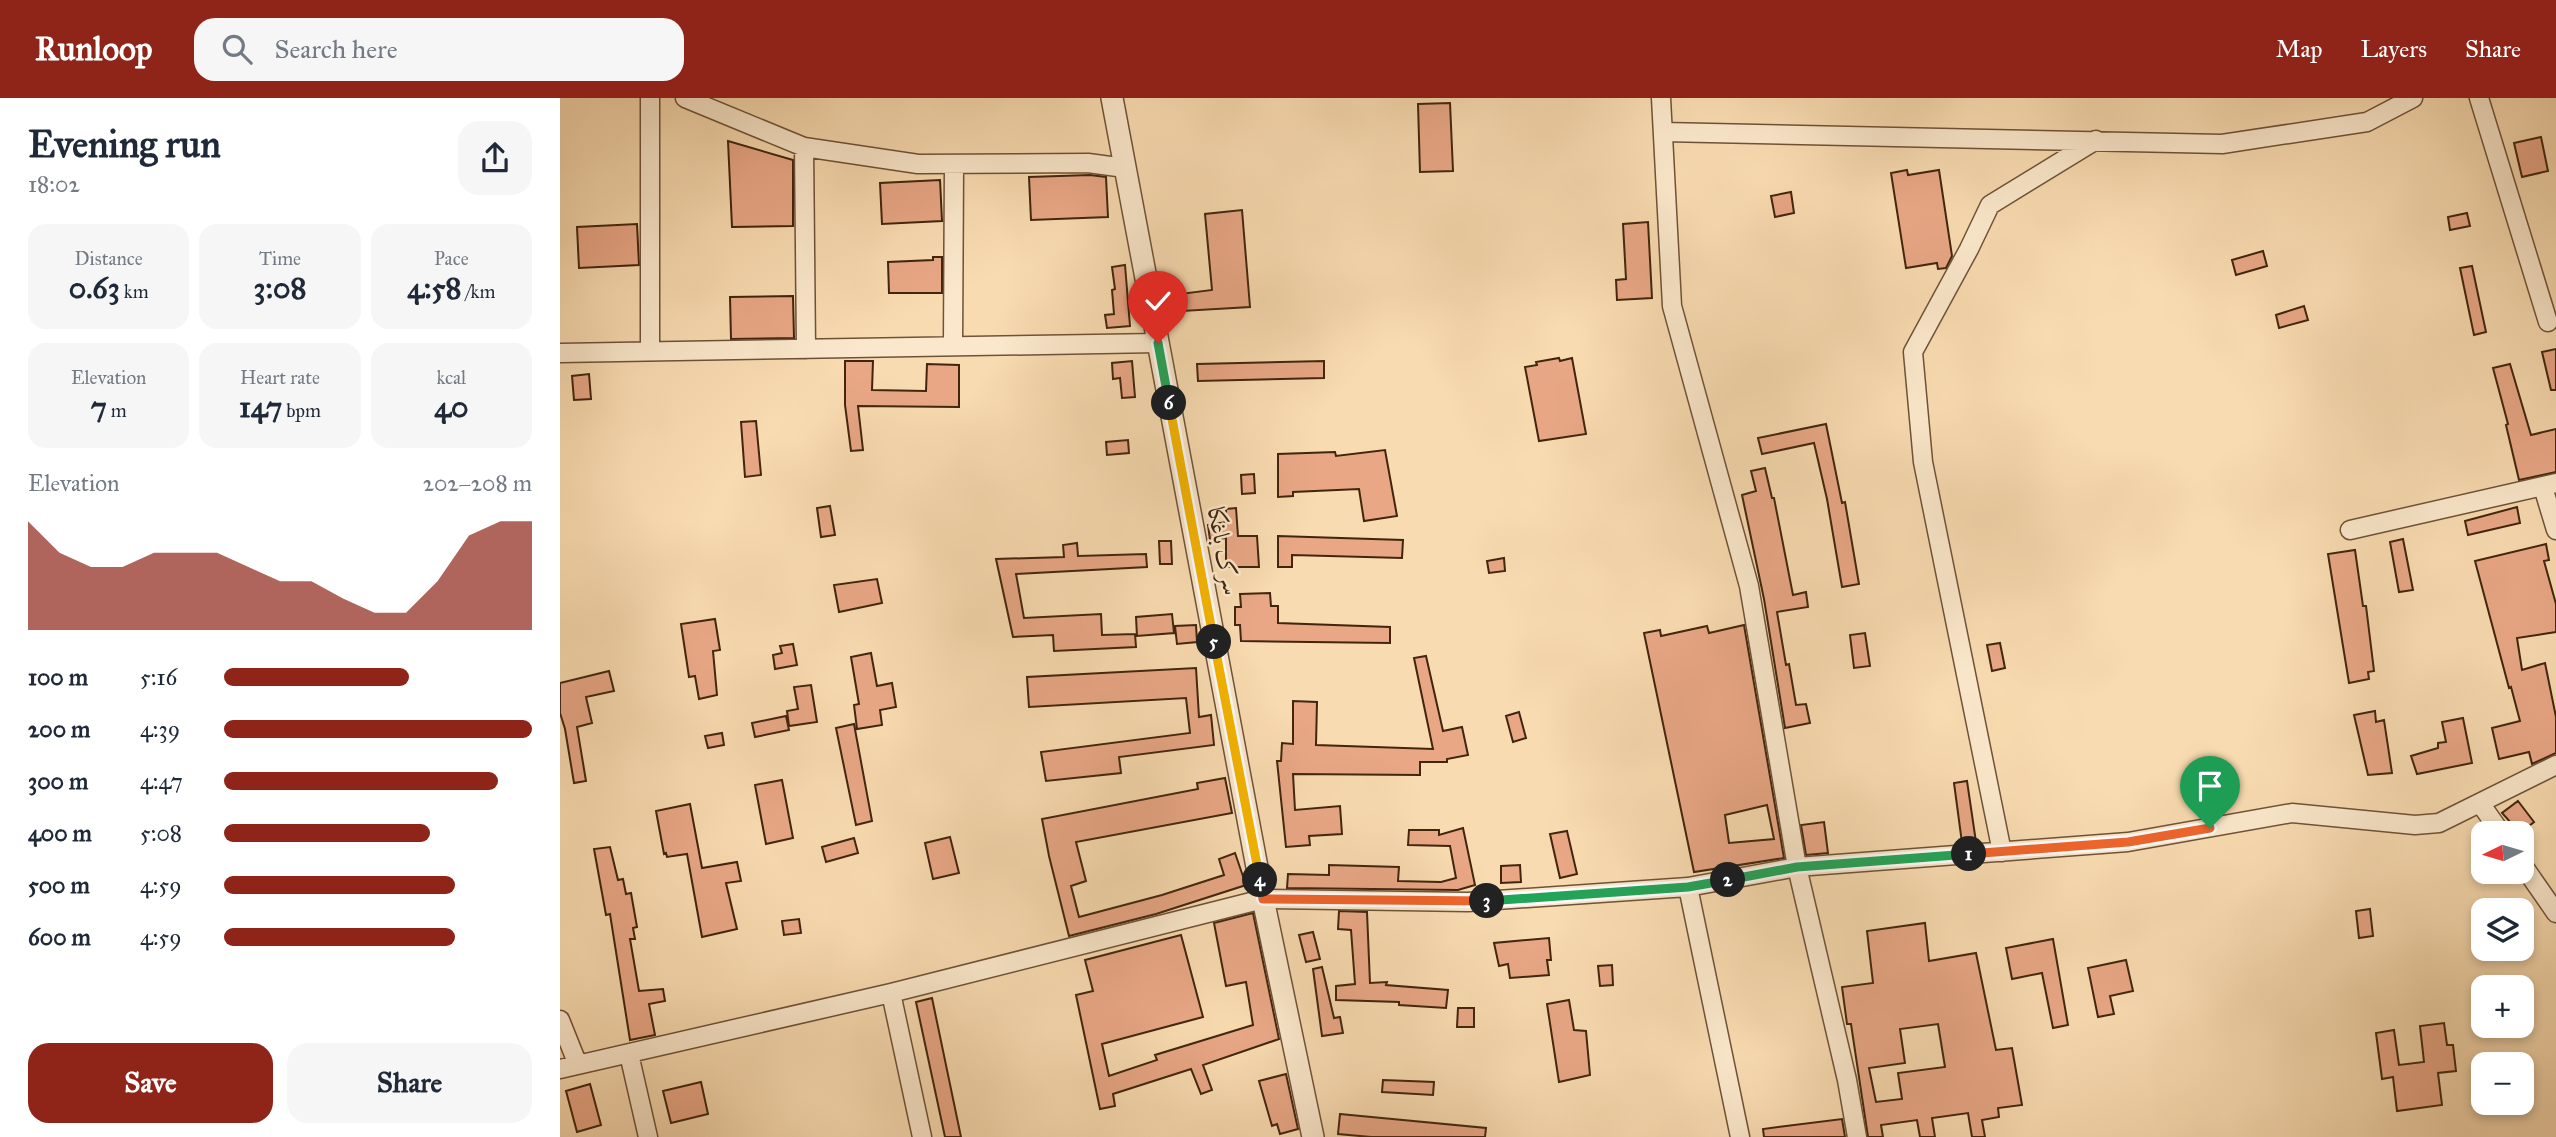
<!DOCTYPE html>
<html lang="en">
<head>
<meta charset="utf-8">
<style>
	:root { --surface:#fff; --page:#f6f6f7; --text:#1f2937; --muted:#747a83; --accent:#8f2418 }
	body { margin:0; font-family:"IM FELL Great Primer",Amiri,serif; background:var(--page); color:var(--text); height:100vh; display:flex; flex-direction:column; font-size:26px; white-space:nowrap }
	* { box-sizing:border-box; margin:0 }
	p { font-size:23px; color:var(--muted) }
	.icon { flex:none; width:38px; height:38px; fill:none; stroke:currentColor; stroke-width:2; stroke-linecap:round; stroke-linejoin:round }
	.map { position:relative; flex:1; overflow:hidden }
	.side { display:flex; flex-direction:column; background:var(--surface); width:560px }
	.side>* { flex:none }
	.needle { width:46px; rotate:265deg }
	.buttons { position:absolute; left:1911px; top:723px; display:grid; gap:14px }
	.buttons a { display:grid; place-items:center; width:63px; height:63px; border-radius:14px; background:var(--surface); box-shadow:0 4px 10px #0003; font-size:35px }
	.pin { position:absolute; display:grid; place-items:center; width:60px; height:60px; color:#fff; margin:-72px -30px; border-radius:50% 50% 50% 0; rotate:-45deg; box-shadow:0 0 7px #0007 }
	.pin .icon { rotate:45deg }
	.km { position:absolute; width:35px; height:35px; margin:-18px; border-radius:50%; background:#222; color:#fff; font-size:19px; line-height:35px; text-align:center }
	.round { display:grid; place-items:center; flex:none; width:74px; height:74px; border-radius:21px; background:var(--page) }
	.headline { display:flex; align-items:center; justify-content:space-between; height:119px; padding:0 28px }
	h1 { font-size:38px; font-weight:700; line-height:52px }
	.metrics { display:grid; grid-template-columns:repeat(3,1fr); gap:10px; height:119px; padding:7px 28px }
	.metrics div { display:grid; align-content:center; border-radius:18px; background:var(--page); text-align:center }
	.metrics b { font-size:30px; font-weight:700 }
	.metrics small { font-size:19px; font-weight:400 }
	.metrics p { font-size:19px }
	.chart { height:196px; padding:14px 28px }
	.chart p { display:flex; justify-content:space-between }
	.chart svg { width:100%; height:126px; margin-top:7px; fill:var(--accent); opacity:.7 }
	.cta { display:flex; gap:14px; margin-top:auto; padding:14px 28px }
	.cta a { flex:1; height:80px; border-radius:21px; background:var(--accent); color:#fff; font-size:28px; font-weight:700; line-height:80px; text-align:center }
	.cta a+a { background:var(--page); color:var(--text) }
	ul { padding:0 28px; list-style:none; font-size:23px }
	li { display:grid; grid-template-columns:112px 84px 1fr; align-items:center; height:52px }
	li i { height:18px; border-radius:9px; background:var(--accent) }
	header { display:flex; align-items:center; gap:42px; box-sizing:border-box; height:98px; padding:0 35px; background:var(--accent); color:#fff }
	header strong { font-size:33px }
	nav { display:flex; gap:38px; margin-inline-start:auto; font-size:24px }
	.search { width:490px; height:63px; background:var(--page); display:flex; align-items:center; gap:18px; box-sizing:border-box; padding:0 24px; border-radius:21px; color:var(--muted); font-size:26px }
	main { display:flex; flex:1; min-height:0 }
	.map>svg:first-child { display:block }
</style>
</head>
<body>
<header>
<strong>Runloop</strong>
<div class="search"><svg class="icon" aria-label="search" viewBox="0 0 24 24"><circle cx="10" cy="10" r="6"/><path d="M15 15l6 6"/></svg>Search here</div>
<nav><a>Map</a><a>Layers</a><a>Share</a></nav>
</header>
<main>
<section class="side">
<div class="headline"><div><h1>Evening run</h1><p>18:02</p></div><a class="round"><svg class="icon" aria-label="share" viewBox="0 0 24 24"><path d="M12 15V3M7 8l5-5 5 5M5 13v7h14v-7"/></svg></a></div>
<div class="metrics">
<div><p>Distance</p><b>0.63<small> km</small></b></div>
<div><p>Time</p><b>3:08</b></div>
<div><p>Pace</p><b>4:58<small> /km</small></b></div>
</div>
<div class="metrics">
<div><p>Elevation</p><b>7<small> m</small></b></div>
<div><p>Heart rate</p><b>147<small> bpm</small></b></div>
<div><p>kcal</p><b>40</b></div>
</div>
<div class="chart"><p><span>Elevation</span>202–208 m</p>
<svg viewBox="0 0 160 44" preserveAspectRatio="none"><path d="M0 44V6L10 17L20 22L30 22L40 17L50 17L60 17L70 22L80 27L90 27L100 33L110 38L120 38L130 27L140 11L150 6L160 6V44z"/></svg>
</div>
<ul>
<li><b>100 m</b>5:16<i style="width:60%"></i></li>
<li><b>200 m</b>4:39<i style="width:100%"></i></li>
<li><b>300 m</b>4:47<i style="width:89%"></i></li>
<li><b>400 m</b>5:08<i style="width:67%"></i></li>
<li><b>500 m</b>4:59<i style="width:75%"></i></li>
<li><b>600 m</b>4:59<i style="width:75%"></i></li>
</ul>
<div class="cta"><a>Save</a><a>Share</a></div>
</section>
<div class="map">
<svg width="1996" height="1039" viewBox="0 0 1996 1039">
	<rect width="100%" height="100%" fill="#f9dbb1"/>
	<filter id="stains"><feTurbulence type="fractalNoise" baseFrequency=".00286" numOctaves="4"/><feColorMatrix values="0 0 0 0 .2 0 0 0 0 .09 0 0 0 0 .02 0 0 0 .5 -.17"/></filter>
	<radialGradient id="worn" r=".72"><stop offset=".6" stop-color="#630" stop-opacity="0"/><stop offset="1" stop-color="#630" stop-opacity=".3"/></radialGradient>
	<!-- building -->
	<path fill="#e9a786" stroke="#41250e" stroke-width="2" fill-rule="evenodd" d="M890,5l3,68 -33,1 -2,-68z
		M1981,39l7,34 -26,6 -8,-34z
		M168,43l65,19v66l-61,1z
		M1347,72l1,5 31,-5 13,86 -6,12 -8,1 -1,-6 -31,5 -15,-95z
		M530,77l16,2 2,40 -77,3 -2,-43z
		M380,82l2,41 -60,3 -2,-41z
		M1231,94l3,21 -19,4 -4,-21z
		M682,112l8,97 -68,4 -2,-17 32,-4 -7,-76z
		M1907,115l3,13 -20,4 -2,-13z
		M1088,124l4,76 -35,2 -1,-20 10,-1 -3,-55z
		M77,126l2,41 -60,3 -2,-41z
		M1703,153l4,15 -31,9 -4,-15z
		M373,159h9v36h-53l-1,-31 45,-2z
		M565,167l5,61 -23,2 -2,-13 9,-1 -2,-24 3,-1 -3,-22z
		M1912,168l14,66 -12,3 -14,-67z
		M233,198l1,42 -63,1 -1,-42z
		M1744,208l4,14 -29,8 -3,-13z
		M1996,251v41h-5l-9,-38z
		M999,260l1,3 12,-3 14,76 -47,7 -14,-74 12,-2 -1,-3z
		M285,263h28l-1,29 54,1 1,-27 32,1v42l-101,-1 5,44 -12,1 -6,-46z
		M572,263l3,36 -13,1 -2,-20 -7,1 -1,-16z
		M764,263v17l-126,3 -1,-17z
		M1950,266l21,71 25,-6v43l-37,8 -13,-55 2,-1 -15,-56z
		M29,276l2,25 -17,1 -2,-24z
		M196,323l5,54 -16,2 -4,-55z
		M1266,326l16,79 3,-1 14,82 -17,3 -15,-88 -13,-56 -52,11 -4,-16z
		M568,342l1,13 -22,2 -1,-13z
		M825,352l12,66 -33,5 -5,-32 -66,3v4l-15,1v-43l57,-2 1,4z
		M1205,370l7,30h2l19,97 13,-3 2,15 -31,5 9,53 3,-1 7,41 10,-1 4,19 -25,5 -21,-129 -22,-104 14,-4 -5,-20z
		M694,376l1,19 -13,1 -1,-19z
		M270,408l5,29 -14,2 -4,-29z
		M1957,409l3,16 -52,12 -3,-14z
		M676,410l2,28h19l2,31h-33v-29l-16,2 -2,-15 18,-3v-13z
		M718,438l125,4 -1,18 -110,-3v12h-14z
		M1843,441l10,51 -14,2 -9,-50z
		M599,443h12l1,23h-12z
		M517,445l1,13 68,-2 1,13 -131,7 8,44 77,-4 1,21 33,-1 1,13 -82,4 -1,-16 -40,2 -17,-78 68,-2 -1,-12z
		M1986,446l3,16 -5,1 12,43v28l-39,6 5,32 23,-7 11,54v36l-24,11 -3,-12 -30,7 -7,-31 28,-7 -9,-34 -2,1 -34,-127z
		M1795,452l8,56h3l8,65 -6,1 1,7 -20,4 -21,-129z
		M944,460l1,13 -16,2 -2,-12z
		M317,481l5,24 -43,9 -5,-27z
		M710,495l1,13h7v17l112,4v16l-149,-2 -1,-16h-5v-18h6l-1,-13z
		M612,516l2,19 -37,3 -1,-19z
		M155,521l5,31 -7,1 4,44 -18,4 -4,-23 -6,1 -8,-53z
		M636,527l1,17 -20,2 -2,-18z
		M1184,527l40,233 -90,14 -50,-239 16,-3 1,6 46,-10 2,7zM1207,707l7,34 -45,4 -4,-28z
		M1305,535l5,33 -16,2 -4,-33z
		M1440,545l5,25 -13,3 -5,-26z
		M233,546l4,21 -22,4 -2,-14 9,-2 -2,-7z
		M311,555l6,33 15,-3 4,24 -16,3 2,15 -25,4 -3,-24 5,-1 -8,-47z
		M866,558l17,75 19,-4 6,28 -21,4v3h-27v13l-127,-1 2,36 45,-4 2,28 -33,2 1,9 -24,2 -9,-86h4l1,-18 11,1v-43l24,1 -1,43 117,4 -19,-91z
		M636,570l3,49 12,-2 3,30 -95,12 2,16 -75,8 -5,-29 149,-19 -4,-35 -157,9 -2,-30z
		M49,573l5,20 -28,6 6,26 -15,4 9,54 -12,2 -9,-54 -5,-16v-30z
		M251,587l6,37 -28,4 -2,-15 11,-2 -4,-22z
		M1815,613l1,11 8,-2 8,53 -24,2 -14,-60z
		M959,614l7,26 -13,4 -7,-26z
		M226,618l3,14 -34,7 -3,-14z
		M1903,620l9,45 -55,11 -6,-18 27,-8v-5l8,-1 -4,-20z
		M294,626l18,97 -16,4 -20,-97z
		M162,635l2,12 -16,3 -3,-12z
		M665,680l7,35 -156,29 10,39 -15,5 8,31 83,-22 62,-20 -5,-16 16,-6 11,32 -90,29 -87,22 -20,-80 -7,-37 156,-30 -1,-6z
		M222,682l11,58 -27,6 -11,-59z
		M1407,683l9,61 -14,1 -8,-60z
		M1958,703l16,21 -14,11 -18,-20z
		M130,706l12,64 35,-6 4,19 -15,2 11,46 -35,8 -15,-83 -20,3 -1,-4 -2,1 -8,-43z
		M1264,724l4,31 -22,2 -5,-30z
		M903,730l12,57 -17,5 -171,-2 1,-14 41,1v-10l70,2 -1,14 43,1 15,-4 -6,-32 -42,-1 1,-15h30v5z
		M1007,733l10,43 -17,4 -10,-44z
		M390,739l9,36 -26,6 -8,-36z
		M294,740l4,15 -32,9 -4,-15z
		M50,749l8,33 5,-1 3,15 5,-1 6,34 -4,1 2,11h-5l9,52 24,-2 2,12 -16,3 6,31 -25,5 -20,-126 -4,1 -12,-66z
		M960,767l1,17 -20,1v-17z
		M1810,811l3,27 -14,2 -3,-27z
		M779,813l28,1 3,71 17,-1 -1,3 62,5 -2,18 -47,-3v-3l-63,-2v-14l19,-2 -4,-54 -13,-1z
		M693,815l26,126 -76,26 9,25 -11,4 -10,-25 -78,25 2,12 -15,3 -24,-114 17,-4 -8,-31 96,-25 22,82 -101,27 7,32 48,-16 -2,-5 98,-30 -7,-43 -20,4 -12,-63z
		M239,821l2,14 -17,2 -2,-14z
		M1365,825l4,38 47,-8 20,97 16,-2 10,57 -24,3 1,9 -17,3 3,17h-13l-4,-24 -36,5 3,19h-15l-3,-17 -36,5 2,12h-15l-17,-113h-4l-5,-37 31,-4 -6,-52zM1378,926l7,43 -47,6 4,26 -26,3 -7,-34 36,-5 -5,-34z
		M753,834l7,27 -14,3 -7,-27z
		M989,840l2,22h-4l2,15 -39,3 -2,-14 -9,2 -5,-23z
		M1493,841l15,86 -15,3 -11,-55 -30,6 -6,-31z
		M1566,862l7,31 -23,5 4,18 -16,3 -10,-49z
		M1052,867l1,20 -13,1 -2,-20z
		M762,869l12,51 6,-1 3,16 -21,3 -9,-67z
		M372,900l29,139h-16l-29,-135z
		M1009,902l5,30 12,1 4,44 -31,7 -12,-78z
		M898,910h16v19h-17z
		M1884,925l3,22h6l3,26 -18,2 4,32 -45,6 -4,-34 -11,2 -6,-46 18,-3 5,35 25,-3 -4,-36z
		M726,976l12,55 -18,5 -3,-10 -5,2 -13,-45z
		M823,982l51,2 -1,13 -51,-3z
		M141,984l7,32 -37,9 -8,-32z
		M30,986l11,41 -24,7 -11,-41z
		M780,1016l146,14 -1,9h-114l-33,-3z
		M1282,1021l3,18h-81l-1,-8z"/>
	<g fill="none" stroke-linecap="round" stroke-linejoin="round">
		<defs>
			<path id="minor" d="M125,0l119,49 114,17 170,-1 37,5
				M1101,0l11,208 77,280 48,281 50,213 10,57
				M1919,0l69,224
				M1103,34l559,12 145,-22 46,-24
				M244,49l2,202
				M393,248l1,-180
				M90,253v-253
				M0,255l598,-10
				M1983,389l13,43
				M1790,432l206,-47
				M1920,705l21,30
				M1442,754l-79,-390 -10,-110 56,-103 21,-44 106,-65
				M1962,766l34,49
				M1128,789l52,250
				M331,895l31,144
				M0,922l18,45
				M69,956l19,83
				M0,971l331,-76 372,-94 205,3 220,-15 109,-20 331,-25 164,-29 123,12 24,-2 117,-58"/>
			<path id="tertiary" d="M552,0l151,801 50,238"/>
		</defs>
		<!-- minor casing -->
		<use href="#minor" stroke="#6f5237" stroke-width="21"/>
		<!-- tertiary casing -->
		<use href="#tertiary" stroke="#6f5237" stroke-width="24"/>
		<!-- minor -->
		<use href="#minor" stroke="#fbe8cc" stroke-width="18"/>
		<!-- tertiary -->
		<use href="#tertiary" stroke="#fbe8cc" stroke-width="21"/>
	</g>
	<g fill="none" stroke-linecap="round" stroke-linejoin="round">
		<defs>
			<path id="split-1" d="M1409,756l159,-12 82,-14"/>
			<path id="split-2" d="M1168,782l69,-13 172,-13"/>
			<path id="split-3" d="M927,803l201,-14 40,-7"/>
			<path id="split-4" d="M700,782l3,19 224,2"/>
			<path id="split-5" d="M654,544l46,238"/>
			<path id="split-6" d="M609,305l45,239"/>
			<path id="split-7" d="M598,245l11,60"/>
		</defs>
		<!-- split-1 casing -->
		<use href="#split-1" stroke="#fff" stroke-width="14"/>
		<!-- split-2 casing -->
		<use href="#split-2" stroke="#fff" stroke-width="14"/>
		<!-- split-3 casing -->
		<use href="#split-3" stroke="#fff" stroke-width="14"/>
		<!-- split-4 casing -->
		<use href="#split-4" stroke="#fff" stroke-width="14"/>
		<!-- split-5 casing -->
		<use href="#split-5" stroke="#fff" stroke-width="14"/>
		<!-- split-6 casing -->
		<use href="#split-6" stroke="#fff" stroke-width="14"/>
		<!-- split-7 casing -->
		<use href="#split-7" stroke="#fff" stroke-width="14"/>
		<!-- split-1 -->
		<use href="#split-1" stroke="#f0652b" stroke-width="9"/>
		<!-- split-2 -->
		<use href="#split-2" stroke="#22a559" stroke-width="9"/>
		<!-- split-3 -->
		<use href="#split-3" stroke="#22a559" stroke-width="9"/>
		<!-- split-4 -->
		<use href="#split-4" stroke="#f0652b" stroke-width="9"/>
		<!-- split-5 -->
		<use href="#split-5" stroke="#f5b400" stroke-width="9"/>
		<!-- split-6 -->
		<use href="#split-6" stroke="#f5b400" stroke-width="9"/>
		<!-- split-7 -->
		<use href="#split-7" stroke="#22a559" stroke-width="9"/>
	</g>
	<g text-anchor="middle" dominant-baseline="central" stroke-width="5" stroke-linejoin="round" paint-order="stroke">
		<!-- street labels -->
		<g font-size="24" fill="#41250e" stroke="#fbe8cc">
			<text transform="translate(664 453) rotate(79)">سرک باغکا</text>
		</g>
	</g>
	<rect width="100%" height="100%" filter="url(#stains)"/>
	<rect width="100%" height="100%" fill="url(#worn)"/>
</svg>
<div class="buttons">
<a><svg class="needle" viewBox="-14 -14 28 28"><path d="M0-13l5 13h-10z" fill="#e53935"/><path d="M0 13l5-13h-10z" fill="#747a83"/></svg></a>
<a><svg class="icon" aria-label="layers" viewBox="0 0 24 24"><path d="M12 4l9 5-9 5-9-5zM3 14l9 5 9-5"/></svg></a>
<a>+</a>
<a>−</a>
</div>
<div class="pin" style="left:1650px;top:730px;background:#1e9e55"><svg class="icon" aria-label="arrive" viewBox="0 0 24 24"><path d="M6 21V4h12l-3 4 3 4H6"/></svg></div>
<div class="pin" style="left:598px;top:245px;background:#d93025"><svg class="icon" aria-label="check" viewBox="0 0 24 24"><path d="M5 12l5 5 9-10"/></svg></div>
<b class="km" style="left:1409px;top:756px">1</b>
<b class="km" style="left:1168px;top:782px">2</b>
<b class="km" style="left:927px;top:803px">3</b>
<b class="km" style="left:700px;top:782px">4</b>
<b class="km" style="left:654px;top:544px">5</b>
<b class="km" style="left:609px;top:305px">6</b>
</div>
</main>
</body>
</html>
